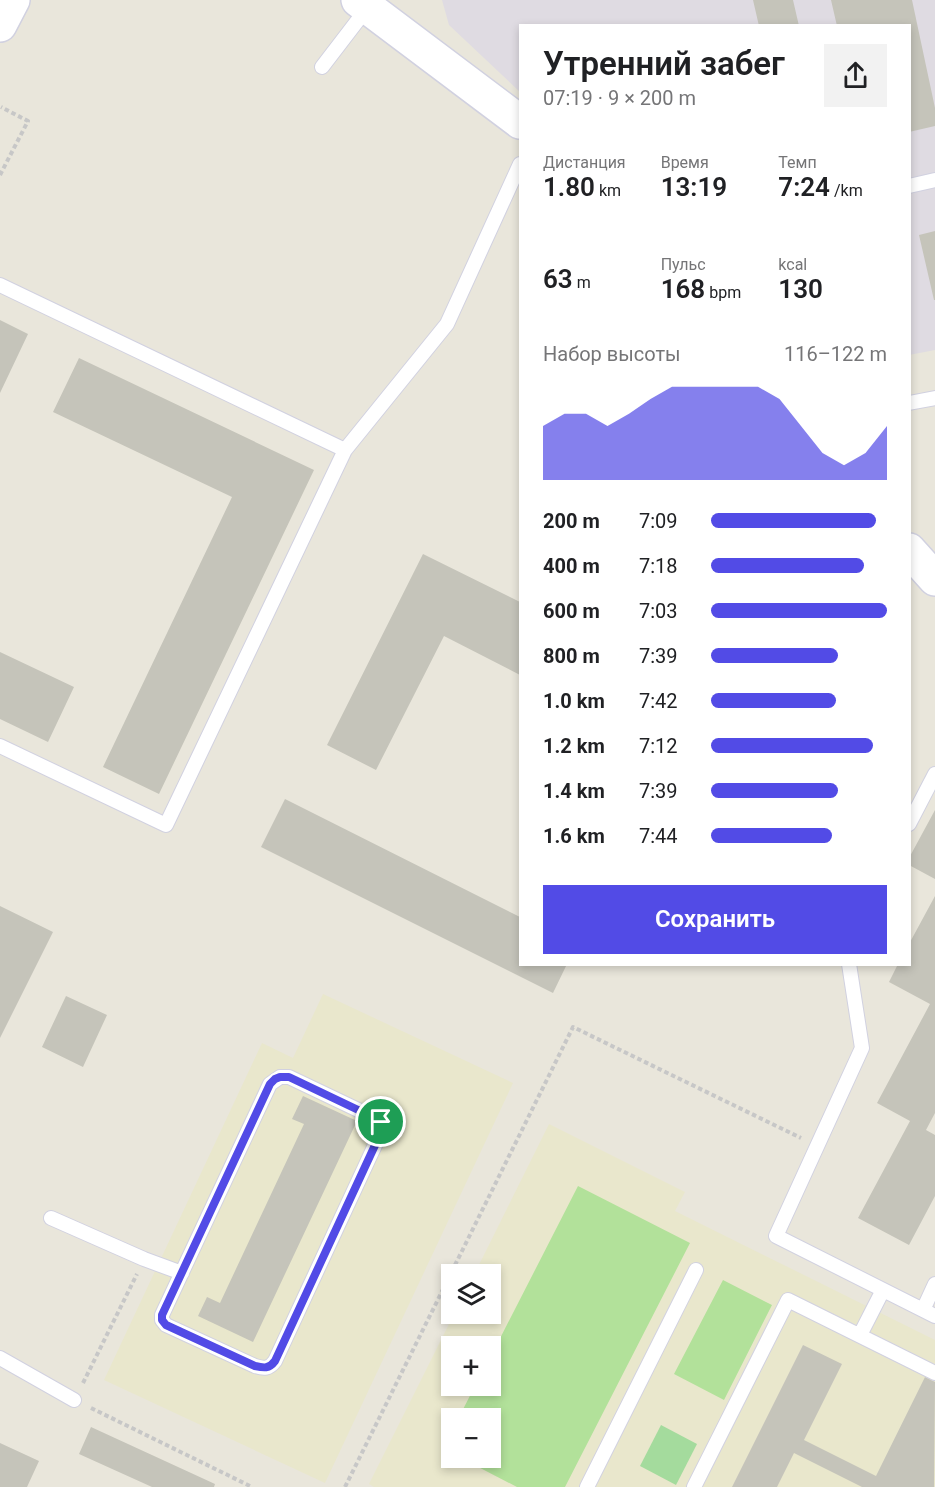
<!DOCTYPE html>
<html lang="ru">
<head>
<meta charset="utf-8">
<style>
	:root { --surface:#fff; --page:#f2f2f2; --text:#202124; --muted:#757577; --accent:#524be6 }
	body { margin:0; font-family:Roboto,sans-serif; background:var(--page); color:var(--text); height:100vh; display:flex; flex-direction:column; font-size:22px; white-space:nowrap }
	* { box-sizing:border-box; margin:0 }
	p { font-size:20px; color:var(--muted) }
	.icon { flex:none; width:33px; height:33px; fill:none; stroke:currentColor; stroke-width:2; stroke-linecap:round; stroke-linejoin:round }
	.map { position:relative; flex:1; overflow:hidden }
	.side { position:absolute; left:519px; top:24px; width:392px; height:942px; display:flex; flex-direction:column; background:var(--surface); border-radius:0px; box-shadow:0 3px 9px #0003 }
	.side>* { flex:none }
	.tools { position:absolute; left:441px; top:1264px; display:grid; gap:12px }
	.tools a { display:grid; place-items:center; width:60px; height:60px; border-radius:0px; background:var(--surface); box-shadow:0 3px 9px #0003; font-size:30px }
	.pin { position:absolute; display:grid; place-items:center; width:51px; height:51px; color:#fff; margin:-26px; border:3px solid #fff; border-radius:50%; box-shadow:0 2px 6px #0007 }
	.round { display:grid; place-items:center; flex:none; width:63px; height:63px; border-radius:0px; background:var(--page) }
	.overview { display:flex; align-items:center; justify-content:space-between; height:102px; padding:0 24px }
	h1 { font-size:33px; font-weight:600; line-height:45px }
	.metrics { display:grid; grid-template-columns:repeat(3,1fr); gap:9px; height:102px; padding:6px 24px }
	.metrics div { display:grid; align-content:center }
	.metrics b { font-size:26px; font-weight:600 }
	.metrics small { font-size:16px; font-weight:400 }
	.metrics p { font-size:16px }
	.chart { height:168px; padding:12px 24px }
	.chart p { display:flex; justify-content:space-between }
	.chart svg { width:100%; height:108px; margin-top:6px; fill:var(--accent); opacity:.7 }
	.action { display:flex; gap:12px; margin-top:auto; padding:12px 24px }
	.action a { flex:1; height:69px; border-radius:0px; background:var(--accent); color:#fff; font-size:24px; font-weight:600; line-height:69px; text-align:center }
	ul { padding:0 24px; list-style:none; font-size:20px }
	li { display:grid; grid-template-columns:96px 72px 1fr; align-items:center; height:45px }
	li i { height:15px; border-radius:8px; background:var(--accent) }
	.map>svg:first-child { display:block }
</style>
</head>
<body>
<div class="map">
<svg width="935" height="1487" viewBox="0 0 935 1487">
	<rect width="100%" height="100%" fill="#e9e6db"/>
	<!-- industrial -->
	<path fill="#dfdbe2" d="M442,0h493v350l-26,5v-329h-389v66l-71,-67z"/>
	<!-- education -->
	<path fill="#e9e7cc" fill-rule="evenodd" d="M323,994l190,89 -188,400 -221,-103 158,-337 31,15z
		M549,1124l136,68 -10,19 260,129v147h-561l-5,-3 85,-170h36v-39h-16zM452,1347h38v39h-38zM452,1419h38v39h-38z"/>
	<!-- green -->
	<path fill="#a4db9d" d="M661,1425l36,19 -21,41 -36,-19z"/>
	<!-- pitch -->
	<path fill="#b2e19a" d="M578,1186l112,57 -125,244h-48l-56,-29h29v-39h-32l17,-33h15l1,-30z
		M723,1280l49,25 -48,95 -50,-26z"/>
	<!-- building -->
	<path fill="#c5c4ba" d="M753,0h40l6,26h-40z
		M831,0h81l23,108v18l-26,6v-106h-72z
		M935,231v69h-1l-15,-65z
		M0,320l28,14 -28,59z
		M79,358l235,112 -155,324 -56,-27 129,-270 -179,-85z
		M423,554l97,48v73l-76,-39 -68,134 -49,-25z
		M0,652l74,35 -26,55 -48,-23z
		M285,799l235,118v47h47l-14,29 -292,-146z
		M935,810v69l-26,-14v-7z
		M935,896v217l-9,17 9,5v61l-26,49 -51,-27 52,-97 -33,-18 53,-99 -41,-22 9,-18h11v-20z
		M0,906l53,26 -53,106z
		M66,996l41,19 -24,52 -41,-20z
		M303,1096l54,25 -104,221 -55,-26 9,-19 13,6 84,-179 -12,-5z
		M803,1345l39,19 -38,76 72,36 49,-99 10,5 -1,105h-72l-68,-34 -17,34h-45z
		M91,1427l124,57 -1,3h-62l-73,-33z
		M0,1443l39,18 -12,26h-27z"/>
	<g fill="none" stroke-linecap="round" stroke-linejoin="round">
		<defs>
			<path id="service" d="M322,67l46,-60
				M909,186l26,-6
				M0,285l345,165
				M909,403l26,-5
				M0,746l166,79 179,-375 102,-126 73,-160
				M909,824l26,-50
				M849,964l13,84 -86,188 159,80
				M280,1077h9l86,41 6,4 2,6 -108,233c-6,8 -11,8 -20,5l-89,-41 -4,-5v-5l108,-231z
				M51,1218l93,41 38,14
				M923,1310l12,-26
				M860,1335l23,-45
				M0,1358l74,42
				M587,1487l109,-217
				M694,1487l94,-187 147,73"/>
			<path id="tertiary" d="M358,0l162,122
				M0,25l13,-25
				M909,550l26,29"/>
		</defs>
		<!-- service casing -->
		<use href="#service" stroke="#d1d1e0" stroke-width="16"/>
		<!-- tertiary casing -->
		<use href="#tertiary" stroke="#d1d1e0" stroke-width="36"/>
		<!-- path -->
		<path stroke="#c7c7c7" stroke-width="4" stroke-dasharray="4.5 3" stroke-linecap="butt" d="M0,175l28,-54 -27,-14
			M83,1383l54,-109
			M91,1408l161,79
			M345,1487l228,-460 228,111"/>
		<!-- service -->
		<use href="#service" stroke="#fff" stroke-width="14"/>
		<!-- tertiary -->
		<use href="#tertiary" stroke="#fff" stroke-width="33"/>
	</g>
	<g fill="none" stroke-linecap="round" stroke-linejoin="round">
		<defs>
			<path id="route" d="M280,1077h9l86,41 6,4 2,6 -108,233c-6,8 -11,7 -20,5l-89,-41 -4,-5v-5l108,-231 5,-5z"/>
		</defs>
		<!-- route casing -->
		<use href="#route" stroke="#fff" stroke-width="12"/>
		<!-- route -->
		<use href="#route" stroke="#524be6" stroke-width="8"/>
	</g>
</svg>
<div class="tools">
<a><svg class="icon" aria-label="layers" viewBox="0 0 24 24"><path d="M12 4l9 5-9 5-9-5zM3 14l9 5 9-5"/></svg></a>
<a>+</a>
<a>−</a>
</div>
<div class="pin" style="left:381px;top:1122px;background:#1e9e55"><svg class="icon" aria-label="arrive" viewBox="0 0 24 24"><path d="M6 21V4h12l-3 4 3 4H6"/></svg></div>
<section class="side">
<div class="overview"><div><h1>Утренний забег</h1><p>07:19 · 9 × 200 m</p></div><a class="round"><svg class="icon" aria-label="share" viewBox="0 0 24 24"><path d="M12 15V3M7 8l5-5 5 5M5 13v7h14v-7"/></svg></a></div>
<div class="metrics">
<div><p>Дистанция</p><b>1.80<small> km</small></b></div>
<div><p>Время</p><b>13:19</b></div>
<div><p>Темп</p><b>7:24<small> /km</small></b></div>
</div>
<div class="metrics">
<div><b>63<small> m</small></b></div>
<div><p>Пульс</p><b>168<small> bpm</small></b></div>
<div><p>kcal</p><b>130</b></div>
</div>
<div class="chart"><p><span>Набор высоты</span>116–122 m</p>
<svg viewBox="0 0 160 44" preserveAspectRatio="none"><path d="M0 44V22L10 17L20 17L30 22L40 17L50 11L60 6L70 6L80 6L90 6L100 6L110 11L120 22L130 33L140 38L150 33L160 22V44z"/></svg>
</div>
<ul>
<li><b>200 m</b>7:09<i style="width:94%"></i></li>
<li><b>400 m</b>7:18<i style="width:87%"></i></li>
<li><b>600 m</b>7:03<i style="width:100%"></i></li>
<li><b>800 m</b>7:39<i style="width:72%"></i></li>
<li><b>1.0 km</b>7:42<i style="width:71%"></i></li>
<li><b>1.2 km</b>7:12<i style="width:92%"></i></li>
<li><b>1.4 km</b>7:39<i style="width:72%"></i></li>
<li><b>1.6 km</b>7:44<i style="width:69%"></i></li>
</ul>
<div class="action"><a>Сохранить</a></div>
</section>
</div>
</body>
</html>
